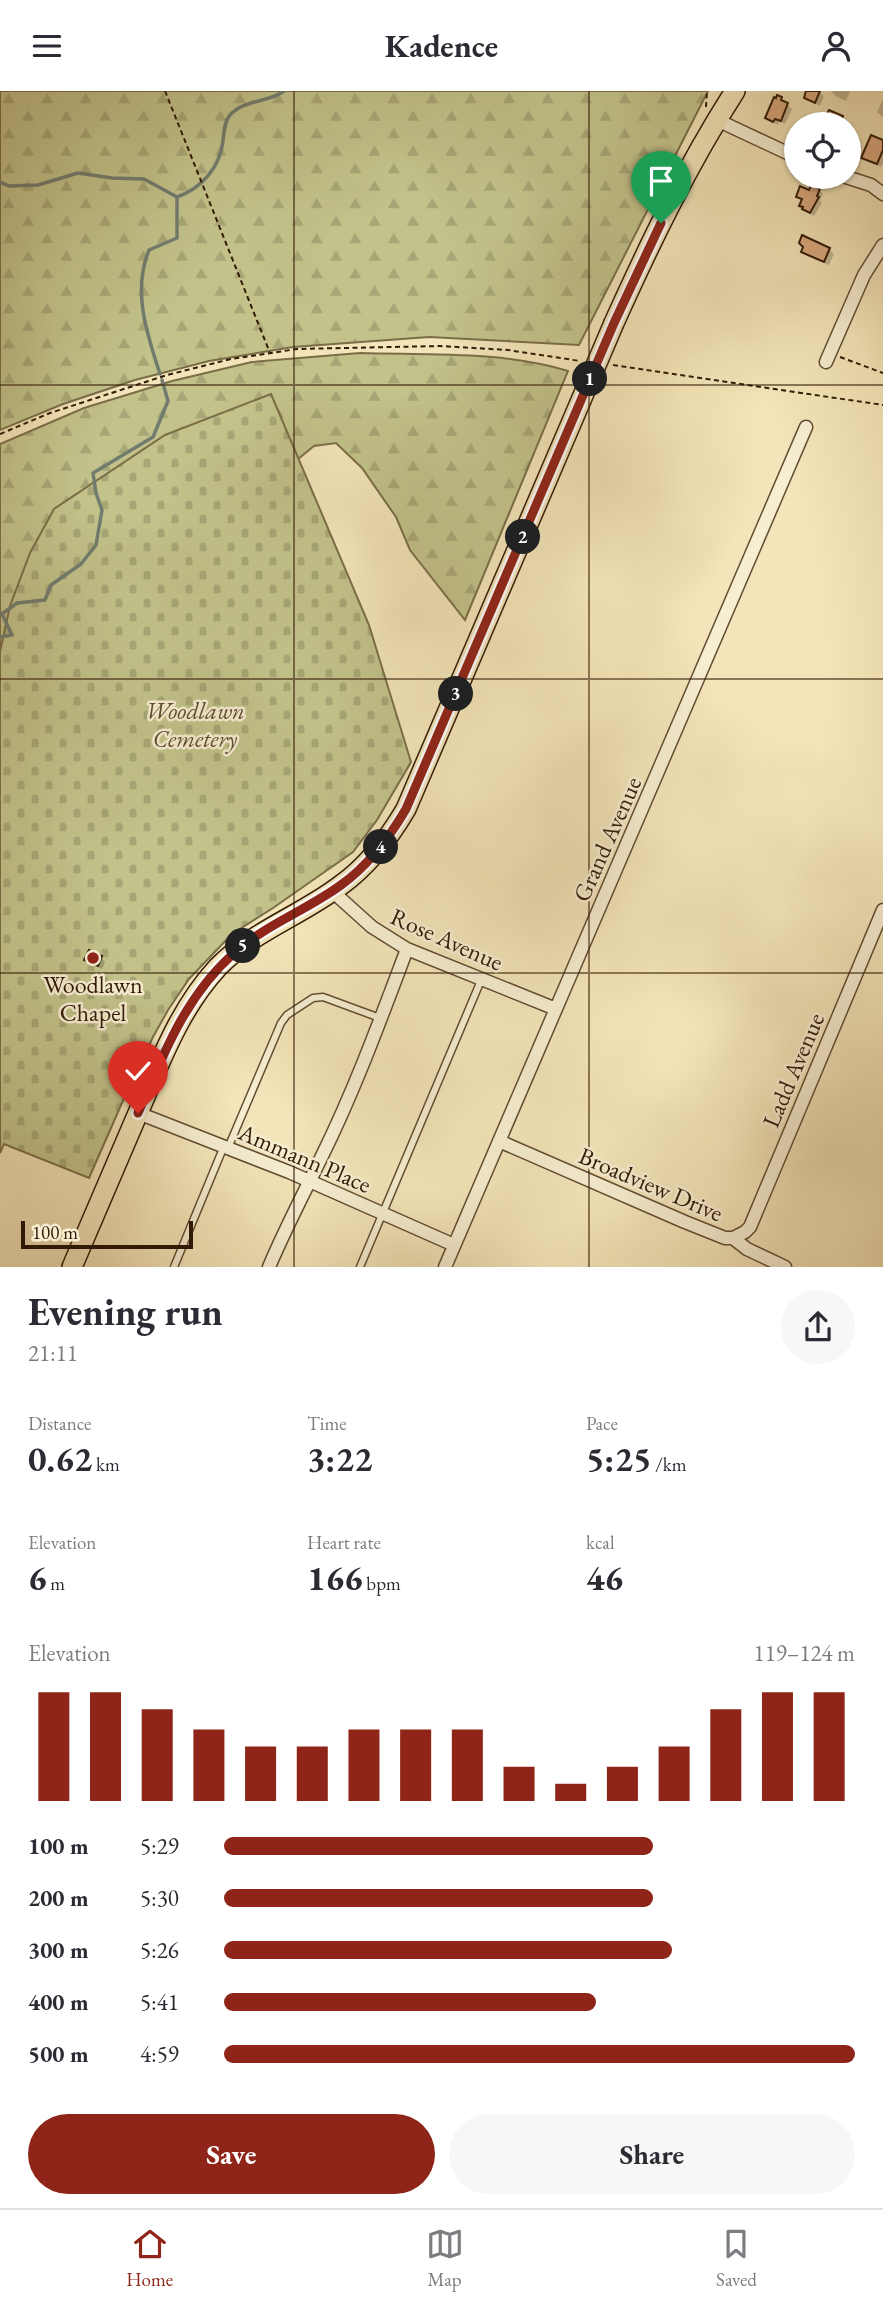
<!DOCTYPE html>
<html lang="en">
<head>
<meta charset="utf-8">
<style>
	:root { --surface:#fff; --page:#f7f7f7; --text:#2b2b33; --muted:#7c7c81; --line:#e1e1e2; --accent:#8f2418 }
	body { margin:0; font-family:"EB Garamond",serif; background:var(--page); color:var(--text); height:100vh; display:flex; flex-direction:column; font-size:26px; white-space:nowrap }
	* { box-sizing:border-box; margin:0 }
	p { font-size:23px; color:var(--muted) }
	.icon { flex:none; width:38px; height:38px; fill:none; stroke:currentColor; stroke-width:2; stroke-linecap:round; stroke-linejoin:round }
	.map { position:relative; height:1176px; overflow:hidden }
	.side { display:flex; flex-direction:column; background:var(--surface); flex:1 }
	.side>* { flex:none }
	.buttons { position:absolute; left:784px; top:21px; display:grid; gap:14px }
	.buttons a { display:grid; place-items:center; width:77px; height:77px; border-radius:50%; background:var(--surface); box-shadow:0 2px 5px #0004; font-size:35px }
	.scale { position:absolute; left:21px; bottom:18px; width:172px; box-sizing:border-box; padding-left:7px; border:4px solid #311a06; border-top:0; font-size:19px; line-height:24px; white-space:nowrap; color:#311a06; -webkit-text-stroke:5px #f7eed2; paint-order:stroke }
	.pin { position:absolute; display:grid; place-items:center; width:60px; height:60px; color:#fff; margin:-72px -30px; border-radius:50% 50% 50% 0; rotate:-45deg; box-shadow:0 0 7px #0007 }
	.pin .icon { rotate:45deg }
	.km { position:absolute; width:35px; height:35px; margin:-18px; border-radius:50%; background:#222; color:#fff; font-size:19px; line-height:35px; text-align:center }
	.round { display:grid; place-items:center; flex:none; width:74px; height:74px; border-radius:37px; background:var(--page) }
	.overview { display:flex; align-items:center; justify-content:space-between; height:119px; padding:0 28px }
	h1 { font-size:38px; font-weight:700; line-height:52px }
	.metrics { display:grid; grid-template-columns:repeat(3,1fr); gap:10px; height:119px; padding:7px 28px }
	.metrics div { display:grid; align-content:center }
	.metrics b { font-size:35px; font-weight:700 }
	.metrics small { font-size:19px; font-weight:400 }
	.metrics p { font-size:19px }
	.chart { height:196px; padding:14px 28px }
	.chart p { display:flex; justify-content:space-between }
	.chart svg { width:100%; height:126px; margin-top:7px; stroke:var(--accent); stroke-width:6 }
	.button { display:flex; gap:14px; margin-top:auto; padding:14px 28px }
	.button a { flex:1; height:80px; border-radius:42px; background:var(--accent); color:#fff; font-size:28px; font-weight:700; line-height:80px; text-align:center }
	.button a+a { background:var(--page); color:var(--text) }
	ul { padding:0 28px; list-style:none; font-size:23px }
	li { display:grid; grid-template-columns:112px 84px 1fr; align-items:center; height:52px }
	li i { height:18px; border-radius:9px; background:var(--accent) }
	header { display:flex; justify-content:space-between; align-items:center; height:91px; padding:0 28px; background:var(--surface); font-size:32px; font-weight:700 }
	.tab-bar { display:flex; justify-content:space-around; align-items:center; height:98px; border-top:2px solid var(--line); background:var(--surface); font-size:19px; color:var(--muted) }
	.tab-bar a { display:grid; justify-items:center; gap:4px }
	.tab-bar .selected { color:var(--accent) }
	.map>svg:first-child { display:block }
</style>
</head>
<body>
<header><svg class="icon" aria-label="menu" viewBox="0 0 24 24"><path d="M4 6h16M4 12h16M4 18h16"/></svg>Kadence<svg class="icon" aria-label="person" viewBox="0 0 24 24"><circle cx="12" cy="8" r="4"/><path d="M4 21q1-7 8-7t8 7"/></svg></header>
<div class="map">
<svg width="883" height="1176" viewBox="0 0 883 1176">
	<defs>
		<pattern id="forest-firs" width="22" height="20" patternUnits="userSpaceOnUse" patternTransform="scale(1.75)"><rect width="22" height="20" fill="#c2c28a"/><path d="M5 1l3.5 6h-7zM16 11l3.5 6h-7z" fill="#a7a676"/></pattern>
		<pattern id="cemetery-stones" width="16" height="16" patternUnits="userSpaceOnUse" patternTransform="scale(1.75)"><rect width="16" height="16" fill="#c2c28a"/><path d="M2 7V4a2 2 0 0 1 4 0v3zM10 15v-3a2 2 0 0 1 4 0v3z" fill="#a7a676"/></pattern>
	</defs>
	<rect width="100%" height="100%" fill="#f3e5b9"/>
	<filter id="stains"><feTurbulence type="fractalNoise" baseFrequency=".00286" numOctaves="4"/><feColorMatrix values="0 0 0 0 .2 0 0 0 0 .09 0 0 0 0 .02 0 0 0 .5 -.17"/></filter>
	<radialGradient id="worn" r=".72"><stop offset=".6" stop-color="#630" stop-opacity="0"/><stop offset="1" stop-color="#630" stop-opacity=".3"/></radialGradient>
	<!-- forest -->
	<path fill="url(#forest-firs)" stroke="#7a6e48" stroke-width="2" d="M0,0h708l-129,254 -150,-8 -136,10 -84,14 -74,19 -72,24 -63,26z
		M360,262c68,2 142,-2 208,18l-103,249 -55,-70 -14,-33 -34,-49 -26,-25 -22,3 -314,256v-258l84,-36 88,-27 80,-19z"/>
	<!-- cemetery -->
	<path fill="url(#cemetery-stones)" stroke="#7a6e48" stroke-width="2" d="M271,303l98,231 42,137 -34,58 -24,32 -80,56 -41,26 -43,45 -21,31 -15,27 -24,50 -40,91 -85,-34 -4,9v-501l10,-46 20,-53 24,-44 111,-74z"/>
	<!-- shadow -->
	<path fill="#0003" d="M808,0h10l6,5 -4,10 -14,-8z
		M831,0h19l-4,10 -11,-5z
		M781,8l11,10 -7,15 -6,-3 -1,4 -11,-7z
		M883,8v18l-6,-5z
		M830,21l12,5 5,4 -2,3h-20z
		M883,51v21l-2,4 -13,-5 -5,-5z
		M819,99l4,4 -3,7 2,2 -8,13 -10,-7 -2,-9 -4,-4z
		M829,158l5,5 -5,11 -22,-9 -4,-4z
		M101,866l4,5 -3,7 -16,-9z"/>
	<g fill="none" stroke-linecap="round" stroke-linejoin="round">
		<!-- stream -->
		<path stroke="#717c6e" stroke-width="3.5" d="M0,91l9,4 29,-1 40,-12 34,5 32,1 33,18c25,-9 43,-30 46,-56 1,-8 1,-19 7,-26 14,-16 38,-12 54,-24
			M160,283c-13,-40 -28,-83 -11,-124l28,-12v-41
			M0,546l12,-2 -10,-21 15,-11 28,-3 6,-15 30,-21 15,-19 6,-35 -6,-17 -3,-20 60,-36 15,-36 -6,-21"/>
	</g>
	<!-- building -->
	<path fill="#daa87e" stroke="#311a06" stroke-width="2" d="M806,0h14l-5,12 -11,-5z
		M777,4l5,2 -1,3 7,3 -7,18 -6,-2 -2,3 -8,-4 9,-21 2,1z
		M829,19l14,6 -3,7 -18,1z
		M871,44l12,5v10l-6,14 -16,-6z
		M811,94l9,4 -3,7 2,1 -9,16 -8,-4 1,-2 -4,-1 3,-7 -6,-2 4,-11 9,4z
		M802,144l28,13 -6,14 -23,-10 2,-5 -4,-4z
		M89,859l13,6 -4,10 -14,-6z"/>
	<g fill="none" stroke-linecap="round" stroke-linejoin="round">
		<defs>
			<path id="lane" d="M228,1057l53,-125 6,-8 26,-17 10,-1 57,21
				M174,1176l50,-121
				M360,1176l122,-289"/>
			<path id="street" d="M717,29l79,37
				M846,86l25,8 12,9
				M826,271l38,-87 19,-30
				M332,800l40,36 35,22 149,60
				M138,1022l151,59 165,73
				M499,1050l186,81 40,16h8l14,11 38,18
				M733,1147l12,-6 5,-5 133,-317
				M269,1176c16,-38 35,-74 53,-111 33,-67 59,-138 85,-207
				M445,1176l361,-840"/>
			<path id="primary" d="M614,232c36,-80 74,-159 121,-232
				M72,1176c23,-54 46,-108 69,-161 21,-49 40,-99 77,-139 35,-36 84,-52 123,-82 28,-20 48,-47 65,-76l173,-404"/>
		</defs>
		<!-- lane casing -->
		<use href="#lane" stroke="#624d33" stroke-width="9"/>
		<!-- street casing -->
		<use href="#street" stroke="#624d33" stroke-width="15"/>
		<!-- primary casing -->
		<use href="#primary" stroke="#311a06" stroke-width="22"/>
		<!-- path -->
		<path stroke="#311a06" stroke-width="2" stroke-dasharray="5 3.5" stroke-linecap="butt" d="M165,0l105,262
			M706,16l1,-16
			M840,266l43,16
			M613,274l270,40
			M0,343l50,-21 117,-38 64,-16 66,-10 143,-3 68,4 72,11"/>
		<!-- lane -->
		<use href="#lane" stroke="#f7eed2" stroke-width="6"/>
		<!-- street -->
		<use href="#street" stroke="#f7eed2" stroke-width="12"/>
		<!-- primary -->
		<use href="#primary" stroke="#f3e5b9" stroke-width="19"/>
		<defs>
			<path id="primary-bridge" d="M579,314l35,-82"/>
		</defs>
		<!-- primary-bridge casing -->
		<use href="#primary-bridge" stroke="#311a06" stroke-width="22" stroke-linecap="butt"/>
		<!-- primary-bridge -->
		<use href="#primary-bridge" stroke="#f3e5b9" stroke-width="19"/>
	</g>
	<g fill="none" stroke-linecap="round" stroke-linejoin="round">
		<defs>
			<path id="route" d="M138,1022c25,-58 47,-116 95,-159 32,-29 74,-44 108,-69 28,-20 48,-47 65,-76l208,-486 47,-100"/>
		</defs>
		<!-- route casing -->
		<use href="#route" stroke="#fff" stroke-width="14"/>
		<!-- route -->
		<use href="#route" stroke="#8f2418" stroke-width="9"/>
	</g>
	<!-- grid -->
	<path fill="none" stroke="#311a06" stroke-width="2" stroke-opacity="0.55" d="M294,0v1176M589,0v1176M0,294h883M0,588h883M0,882h883"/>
	<!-- markers -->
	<circle fill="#8f2418" stroke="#f7eed2" stroke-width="2.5" cx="93" cy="867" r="7"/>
	<g text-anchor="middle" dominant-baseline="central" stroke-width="5" stroke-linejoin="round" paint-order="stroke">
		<!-- park labels -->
		<g font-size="24" font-style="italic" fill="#5c4c2e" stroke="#f7eed2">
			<text x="195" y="619">Woodlawn<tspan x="195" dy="28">Cemetery</tspan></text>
		</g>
		<!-- street labels -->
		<g font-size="24" fill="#311a06" stroke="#f7eed2">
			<text transform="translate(607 748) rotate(-66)">Grand Avenue</text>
			<text transform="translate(447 848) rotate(24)">Rose Avenue</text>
			<text transform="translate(793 979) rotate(-67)">Ladd Avenue</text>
			<text transform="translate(305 1067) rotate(23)">Ammann Place</text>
			<text transform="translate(651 1093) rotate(23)">Broadview Drive</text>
		</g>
		<!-- poi labels -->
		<g font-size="24" fill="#311a06" stroke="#f7eed2">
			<text x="93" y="893">Woodlawn<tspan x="93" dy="28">Chapel</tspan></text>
		</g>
	</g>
	<rect width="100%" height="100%" filter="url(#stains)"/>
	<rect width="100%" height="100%" fill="url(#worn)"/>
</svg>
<div class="buttons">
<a><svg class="icon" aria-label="locate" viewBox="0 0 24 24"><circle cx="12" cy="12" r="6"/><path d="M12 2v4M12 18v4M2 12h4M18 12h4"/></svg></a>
</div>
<div class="scale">100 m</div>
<div class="pin" style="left:661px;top:132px;background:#1e9e55"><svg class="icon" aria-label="arrive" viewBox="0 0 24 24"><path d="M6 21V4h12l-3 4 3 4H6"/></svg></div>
<div class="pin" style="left:138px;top:1022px;background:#d93025"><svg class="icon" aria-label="check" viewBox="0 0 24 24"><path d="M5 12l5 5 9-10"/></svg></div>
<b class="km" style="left:590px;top:288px">1</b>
<b class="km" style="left:523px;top:446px">2</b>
<b class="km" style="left:456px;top:603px">3</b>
<b class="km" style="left:381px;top:756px">4</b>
<b class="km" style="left:243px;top:855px">5</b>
</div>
<section class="side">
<div class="overview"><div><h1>Evening run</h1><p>21:11</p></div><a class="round"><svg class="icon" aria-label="share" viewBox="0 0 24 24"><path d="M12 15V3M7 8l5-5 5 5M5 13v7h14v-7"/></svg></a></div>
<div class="metrics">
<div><p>Distance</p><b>0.62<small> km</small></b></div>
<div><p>Time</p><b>3:22</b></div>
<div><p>Pace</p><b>5:25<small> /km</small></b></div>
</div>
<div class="metrics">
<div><p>Elevation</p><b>6<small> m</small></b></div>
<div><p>Heart rate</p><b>166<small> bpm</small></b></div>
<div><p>kcal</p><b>46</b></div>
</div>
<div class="chart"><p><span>Elevation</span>119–124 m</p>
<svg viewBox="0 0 160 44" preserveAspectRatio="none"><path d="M5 44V6M15 44V6M25 44V12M35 44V19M45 44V25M55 44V25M65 44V19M75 44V19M85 44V19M95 44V32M105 44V38M115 44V32M125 44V25M135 44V12M145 44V6M155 44V6"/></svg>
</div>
<ul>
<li><b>100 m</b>5:29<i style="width:68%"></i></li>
<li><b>200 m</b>5:30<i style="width:68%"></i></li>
<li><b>300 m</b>5:26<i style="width:71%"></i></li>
<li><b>400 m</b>5:41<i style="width:59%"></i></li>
<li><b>500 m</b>4:59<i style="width:100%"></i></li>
</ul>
<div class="button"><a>Save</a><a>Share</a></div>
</section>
<nav class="tab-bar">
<a class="selected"><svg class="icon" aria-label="home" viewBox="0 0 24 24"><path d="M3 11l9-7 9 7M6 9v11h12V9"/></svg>Home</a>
<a><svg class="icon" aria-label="map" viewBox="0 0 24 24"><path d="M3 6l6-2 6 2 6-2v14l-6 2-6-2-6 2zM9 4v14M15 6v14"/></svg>Map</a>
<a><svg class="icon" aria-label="saved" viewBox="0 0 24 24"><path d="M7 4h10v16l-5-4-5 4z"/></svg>Saved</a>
</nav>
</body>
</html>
